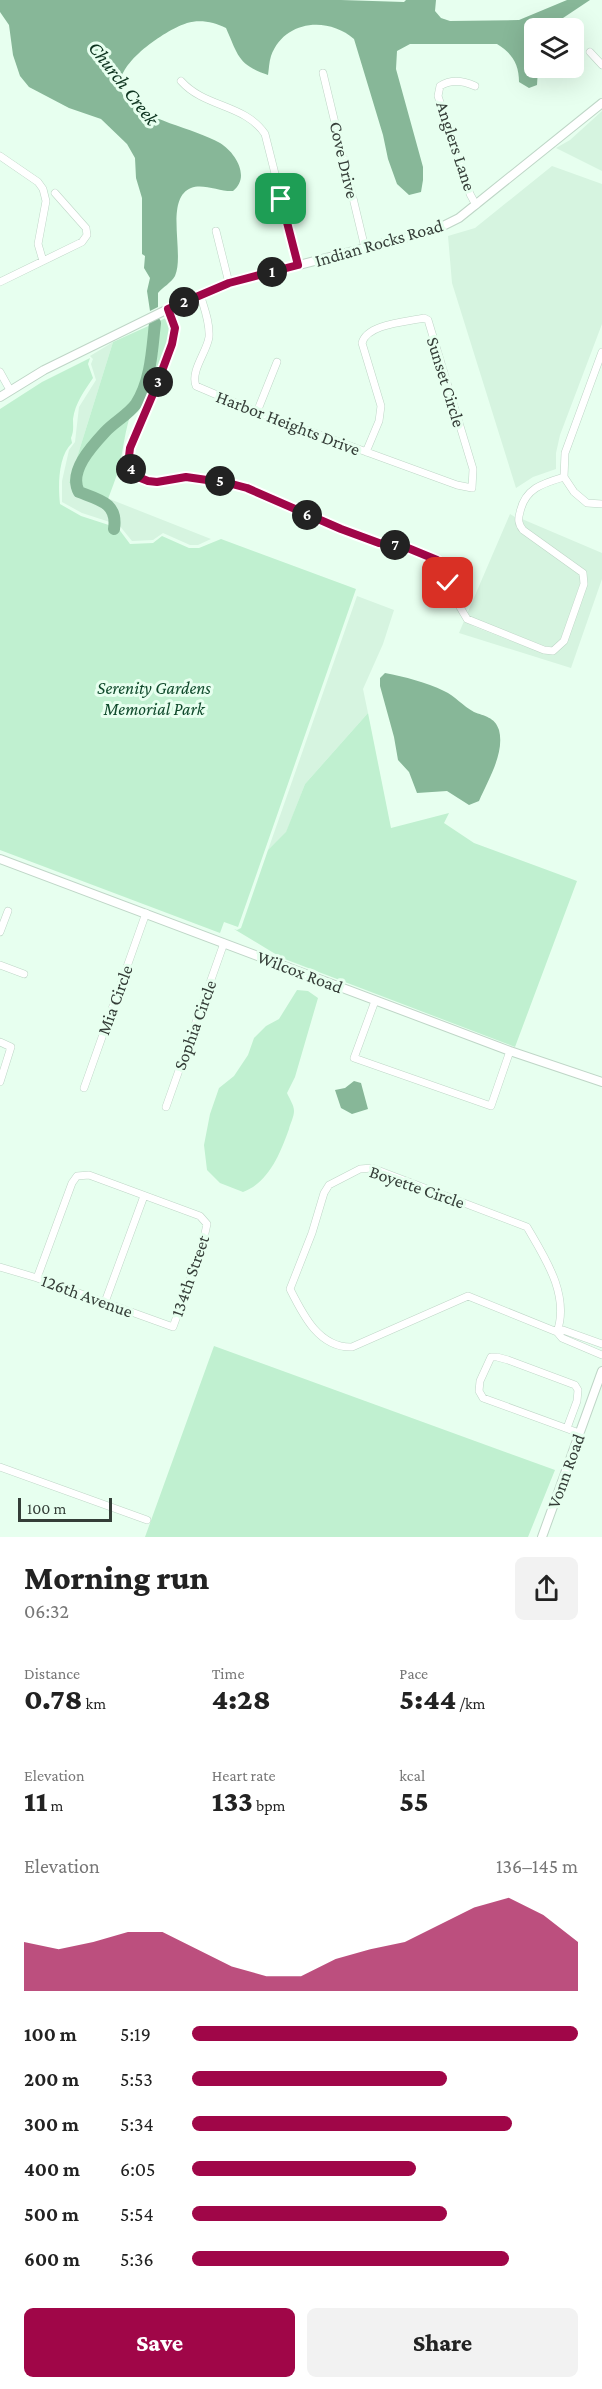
<!DOCTYPE html>
<html lang="en">
<head>
<meta charset="utf-8">
<style>
	:root { --surface:#fff; --page:#f2f2f2; --text:#222; --muted:#767676; --accent:#a00648 }
	body { margin:0; font-family:"Crimson Pro",serif; background:var(--page); color:var(--text); height:100vh; display:flex; flex-direction:column; font-size:22px; white-space:nowrap }
	* { box-sizing:border-box; margin:0 }
	p { font-size:20px; color:var(--muted) }
	.icon { flex:none; width:33px; height:33px; fill:none; stroke:currentColor; stroke-width:2; stroke-linecap:round; stroke-linejoin:round }
	.map { position:relative; height:1537px; overflow:hidden }
	.details { display:flex; flex-direction:column; background:var(--surface); flex:1 }
	.details>* { flex:none }
	.tools { position:absolute; left:524px; top:18px; display:grid; gap:12px }
	.tools a { display:grid; place-items:center; width:60px; height:60px; border-radius:9px; background:var(--surface); box-shadow:0 6px 24px #0002; font-size:30px }
	.scale { position:absolute; left:18px; bottom:15px; width:94px; box-sizing:border-box; padding-left:6px; border:3px solid #353e38; border-top:0; font-size:16px; line-height:21px; white-space:nowrap; color:#353e38; -webkit-text-stroke:4px #e7ffef; paint-order:stroke }
	.pin { position:absolute; display:grid; place-items:center; width:51px; height:51px; color:#fff; margin:-26px; border-radius:12px; box-shadow:0 3px 9px #0006 }
	.km { position:absolute; width:30px; height:30px; margin:-15px; border-radius:50%; background:#222; color:#fff; font-size:16px; line-height:30px; text-align:center }
	.round { display:grid; place-items:center; flex:none; width:63px; height:63px; border-radius:9px; background:var(--page) }
	.head { display:flex; align-items:center; justify-content:space-between; height:102px; padding:0 24px }
	h1 { font-size:33px; font-weight:800; line-height:45px }
	.stats { display:grid; grid-template-columns:repeat(3,1fr); gap:9px; height:102px; padding:6px 24px }
	.stats div { display:grid; align-content:center }
	.stats b { font-size:30px; font-weight:800 }
	.stats small { font-size:16px; font-weight:400 }
	.stats p { font-size:16px }
	.chart { height:168px; padding:12px 24px }
	.chart p { display:flex; justify-content:space-between }
	.chart svg { width:100%; height:108px; margin-top:6px; fill:var(--accent); opacity:.7 }
	.button { display:flex; gap:12px; margin-top:auto; padding:12px 24px }
	.button a { flex:1; height:69px; border-radius:9px; background:var(--accent); color:#fff; font-size:24px; font-weight:800; line-height:69px; text-align:center }
	.button a+a { background:var(--page); color:var(--text) }
	ul { padding:0 24px; list-style:none; font-size:20px }
	li { display:grid; grid-template-columns:96px 72px 1fr; align-items:center; height:45px }
	li i { height:15px; border-radius:8px; background:var(--accent) }
	.map>svg:first-child { display:block }
</style>
</head>
<body>
<div class="map">
<svg width="602" height="1537" viewBox="0 0 602 1537">
	<rect width="100%" height="100%" fill="#e7ffef"/>
	<!-- built -->
	<path fill="#d6f4e0" d="M602,111v60l-46,-23 14,-8z
		M552,166l50,18v140l-42,111 -4,18v16l-23,8 -17,11 -64,-205 -4,-47 27,-8z
		M113,342l-44,141 142,56 -13,6h-8l-27,-12 -10,7 -21,1 -13,-16 -37,-12 -20,-11v-21l7,-31 6,-8 4,-35 17,-27 -5,-16 2,-5 -3,-3z
		M510,514l5,3 1,10 5,6 59,42v9l-19,55 -9,8 -7,-1 -68,-26 -10,-6z
		M522,519l80,34v26l-31,89 -112,-35 5,-12 11,6 68,26 11,1 12,-10 19,-74 -60,-43z
		M357,596l37,14 -11,34 -20,45 5,24 -63,71 -19,49 -18,17z"/>
	<!-- green -->
	<path fill="#c0f0d0" d="M166,318c9,21 -3,41 -10,62 -29,15 -30,59 -37,88 -3,10 -7,20 -11,31l-39,-16 44,-141z
		M90,358l-2,6 5,14c-8,12 -18,25 -20,41 0,7 1,12 -2,19l1,5c-14,13 -14,43 -12,61l21,12 37,12 12,16 23,-1 9,-7 27,12h10l22,-9 135,50 -118,338 -14,-5 -4,11 -220,-83v-441l42,-27z
		M368,713l23,115 58,-15 -5,10 30,20 103,38 -62,166 -233,-89 -48,-29 3,1 4,-2 27,-78 18,-18 19,-48z
		M297,990l11,1 10,7 -23,79 -8,16c2,5 7,12 7,18 0,6 -4,13 -5,18 -9,25 -20,53 -46,63l-23,-9 -13,-13 -3,-25 6,-31 9,-26 15,-12 14,-21 6,-17 12,-12 13,-7z
		M214,1346l341,124 -27,67h-383z"/>
	<!-- water -->
	<path fill="#87b798" d="M0,0h341l63,2 2,-2h30l-1,11 6,7 9,3 69,-1 48,-20h23l-42,28h-14v10l-5,8 5,14v8l4,1 -1,16 -8,3 -10,-6c0,-18 -7,-29 -22,-38h-87l-13,7 -1,18 27,98v13l-2,12 -12,3 -12,-11 -9,-25 -5,-24 -29,-96c-26,-23 -70,-19 -83,17 -2,6 -2,13 -3,19 -30,-10 -30,-20 -42,-47 -12,-6 -26,-9 -39,-5 -22,7 -85,48 -62,75 19,22 69,30 95,45 15,9 31,34 13,48 -12,1 -30,-8 -42,-3 -27,11 -6,66 -16,88 -4,7 -12,11 -17,17v14l-8,4 -3,-20 3,-13 -6,-10 1,-12 -3,-2v-56l-6,-20 -1,-20 -8,-14 -26,-25 -32,-11 -40,-21 -9,-11 -7,-21 -4,-30 -9,-13z
		M385,673c20,4 41,9 59,18 11,5 19,15 30,21 10,4 21,5 25,18 6,23 -11,50 -20,71l-10,4 -22,-14 -30,2 -8,-21 -11,-12 -4,-23 -14,-51v-8z
		M354,1081l7,2 7,26 -16,5 -11,-6 -6,-18 10,-2z"/>
	<g fill="none" stroke-linecap="round" stroke-linejoin="round">
		<!-- river -->
		<path stroke="#87b798" stroke-width="12" d="M114,529c4,-26 -14,-29 -35,-37 -11,-20 12,-45 26,-60 9,-10 23,-17 31,-28 15,-23 16,-54 19,-81"/>
		<defs>
			<path id="minor" d="M590,52l12,13
				M323,73l42,175
				M181,81c24,27 64,23 84,53l33,131
				M475,86c-11,-5 -24,-7 -35,0l-2,10 32,98 6,11
				M0,156l38,26 5,7 3,12 -8,43 5,17
				M216,231l13,52
				M0,282l82,-40 5,-7 -1,-7 -31,-35
				M200,294c4,14 10,28 9,43 -2,15 -19,34 -13,49l61,26 200,73 15,3 1,-19 -45,-149 -4,-2c-18,4 -57,6 -62,25l19,63 -2,15 -13,31
				M168,309l7,19 -3,16 -16,43 -26,61 -2,17 10,12 10,4 9,1 29,-5 42,6 19,5 94,41 38,14 24,3 34,14 10,11 2,12 5,14 13,22 77,31 9,1 11,-10 20,-57 -1,-11 -60,-43c-5,-6 -5,-11 -3,-18 5,-24 24,-29 44,-35
				M602,352l-37,101 -1,24 10,15 13,11 15,1
				M0,372l10,18
				M257,412l20,-50
				M0,932l8,-21
				M0,965l24,9
				M375,1001l-21,57 137,48 19,-55
				M0,1042l11,5 -11,35
				M84,1088l62,-175
				M166,1107l58,-164
				M372,1168l155,59c18,31 43,68 30,105l-89,-36 -116,51c-33,1 -49,-32 -62,-58l22,-56 12,-40 5,-8 31,-16z
				M0,1267l37,11 136,49 29,-80 5,-23 -7,-8 -111,-41 -12,1 -5,7 -35,95
				M105,1302l39,-106
				M557,1332l5,6 40,17
				M557,1332l6,-2 39,14
				M567,1428l10,-27 1,-11 -3,-5 -67,-25 -11,-3h-6l-11,24 -1,10 4,7 96,35
				M0,1467l147,53"/>
			<path id="tertiary" d="M0,397l44,-27 124,-61 61,-26 206,-53 24,-12 143,-115
				M0,859l510,192 92,31
				M542,1537l60,-166"/>
		</defs>
		<!-- minor casing -->
		<use href="#minor" stroke="#bfd6c7" stroke-width="8"/>
		<!-- tertiary casing -->
		<use href="#tertiary" stroke="#bfd6c7" stroke-width="10"/>
		<!-- minor -->
		<use href="#minor" stroke="#fff" stroke-width="7"/>
		<!-- tertiary -->
		<use href="#tertiary" stroke="#fff" stroke-width="8"/>
	</g>
	<g fill="none" stroke-linecap="round" stroke-linejoin="round">
		<defs>
			<path id="route" d="M281,199l17,66 -69,18 -61,26 7,19 -3,16 -16,43 -26,61 -2,17 10,12 10,4 9,1 29,-5 42,6 19,5 94,41 38,14 24,3 34,14 10,11 1,12"/>
		</defs>
		<!-- route casing -->
		<use href="#route" stroke="#fff" stroke-width="12"/>
		<!-- route -->
		<use href="#route" stroke="#a00648" stroke-width="8"/>
	</g>
	<g text-anchor="middle" dominant-baseline="central" stroke-width="6" stroke-linejoin="round" paint-order="stroke">
		<!-- street labels -->
		<g font-size="18" fill="#353e38" stroke="#e7ffef">
			<text transform="translate(456 146) rotate(72)">Anglers Lane</text>
			<text transform="translate(344 160) rotate(77)">Cove Drive</text>
			<text transform="translate(379 243) rotate(-16)">Indian Rocks Road</text>
			<text transform="translate(446 382) rotate(73)">Sunset Circle</text>
			<text transform="translate(288 423) rotate(21)">Harbor Heights Drive</text>
			<text transform="translate(300 972) rotate(21)">Wilcox Road</text>
			<text transform="translate(115 1000) rotate(-70)">Mia Circle</text>
			<text transform="translate(195 1025) rotate(-70)">Sophia Circle</text>
			<text transform="translate(417 1187) rotate(19)">Boyette Circle</text>
			<text transform="translate(190 1276) rotate(-71)">134th Street</text>
			<text transform="translate(87 1296) rotate(20)">126th Avenue</text>
			<text transform="translate(566 1471) rotate(-70)">Vonn Road</text>
		</g>
		<!-- park labels -->
		<g font-size="18" font-style="italic" fill="#0f492b" stroke="#e7ffef">
			<text x="154" y="688">Serenity Gardens<tspan x="154" dy="21">Memorial Park</tspan></text>
		</g>
		<!-- water labels -->
		<g font-size="20" font-style="italic" fill="#0d341f" stroke="#e7ffef">
			<text transform="translate(124 83) rotate(52)">Church Creek</text>
		</g>
	</g>
</svg>
<div class="tools">
<a><svg class="icon" aria-label="layers" viewBox="0 0 24 24"><path d="M12 4l9 5-9 5-9-5zM3 14l9 5 9-5"/></svg></a>
</div>
<div class="scale">100 m</div>
<div class="pin" style="left:281px;top:199px;background:#1e9e55"><svg class="icon" aria-label="arrive" viewBox="0 0 24 24"><path d="M6 21V4h12l-3 4 3 4H6"/></svg></div>
<div class="pin" style="left:448px;top:583px;background:#d93025"><svg class="icon" aria-label="check" viewBox="0 0 24 24"><path d="M5 12l5 5 9-10"/></svg></div>
<b class="km" style="left:272px;top:272px">1</b>
<b class="km" style="left:184px;top:302px">2</b>
<b class="km" style="left:158px;top:382px">3</b>
<b class="km" style="left:131px;top:469px">4</b>
<b class="km" style="left:220px;top:481px">5</b>
<b class="km" style="left:307px;top:515px">6</b>
<b class="km" style="left:395px;top:545px">7</b>
</div>
<section class="details">
<div class="head"><div><h1>Morning run</h1><p>06:32</p></div><a class="round"><svg class="icon" aria-label="share" viewBox="0 0 24 24"><path d="M12 15V3M7 8l5-5 5 5M5 13v7h14v-7"/></svg></a></div>
<div class="stats">
<div><p>Distance</p><b>0.78<small> km</small></b></div>
<div><p>Time</p><b>4:28</b></div>
<div><p>Pace</p><b>5:44<small> /km</small></b></div>
</div>
<div class="stats">
<div><p>Elevation</p><b>11<small> m</small></b></div>
<div><p>Heart rate</p><b>133<small> bpm</small></b></div>
<div><p>kcal</p><b>55</b></div>
</div>
<div class="chart"><p><span>Elevation</span>136–145 m</p>
<svg viewBox="0 0 160 44" preserveAspectRatio="none"><path d="M0 44V24L10 27L20 24L30 20L40 20L50 27L60 34L70 38L80 38L90 31L100 27L110 24L120 17L130 10L140 6L150 13L160 24V44z"/></svg>
</div>
<ul>
<li><b>100 m</b>5:19<i style="width:100%"></i></li>
<li><b>200 m</b>5:53<i style="width:66%"></i></li>
<li><b>300 m</b>5:34<i style="width:83%"></i></li>
<li><b>400 m</b>6:05<i style="width:58%"></i></li>
<li><b>500 m</b>5:54<i style="width:66%"></i></li>
<li><b>600 m</b>5:36<i style="width:82%"></i></li>
</ul>
<div class="button"><a>Save</a><a>Share</a></div>
</section>
</body>
</html>
